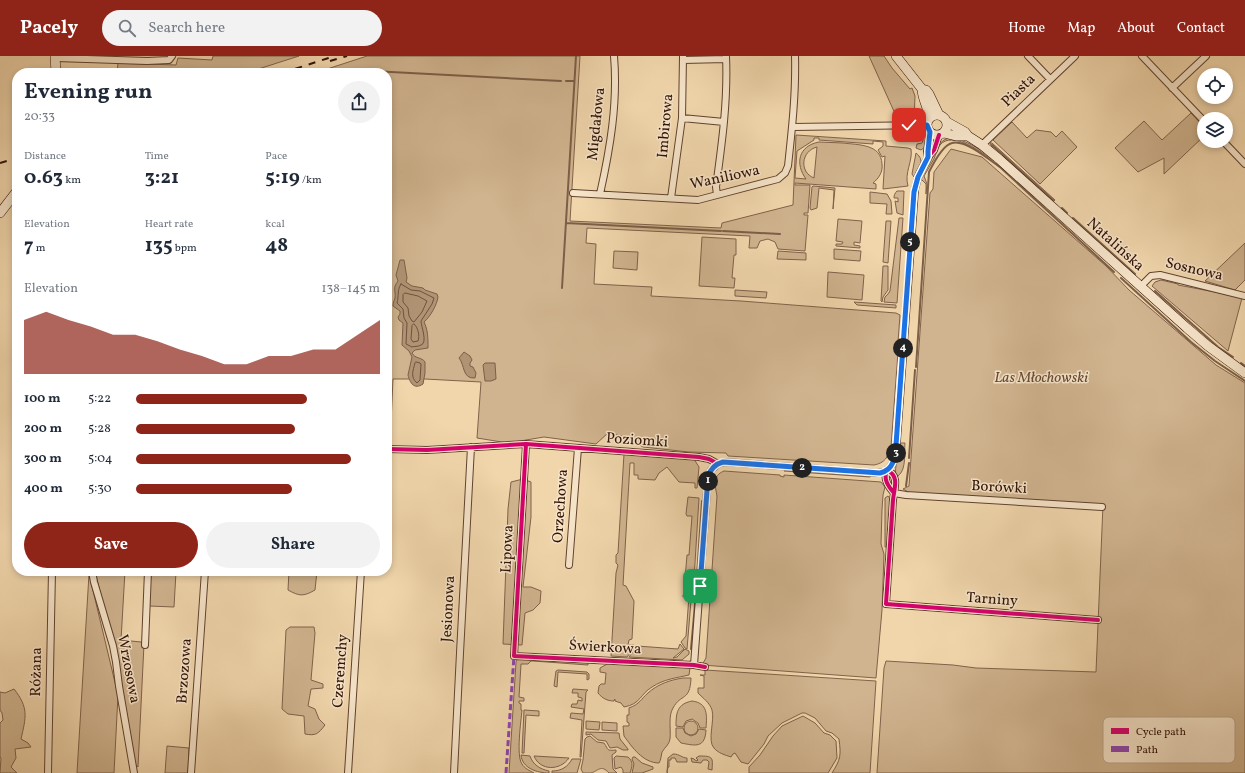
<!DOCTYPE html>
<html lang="en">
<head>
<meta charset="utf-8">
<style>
	:root { --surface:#fff; --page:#f2f2f3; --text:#1f2937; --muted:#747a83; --accent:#8f2418 }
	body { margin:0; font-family:Vollkorn,serif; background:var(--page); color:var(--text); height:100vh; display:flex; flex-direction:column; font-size:15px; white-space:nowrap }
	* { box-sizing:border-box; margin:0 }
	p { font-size:13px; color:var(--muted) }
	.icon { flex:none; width:22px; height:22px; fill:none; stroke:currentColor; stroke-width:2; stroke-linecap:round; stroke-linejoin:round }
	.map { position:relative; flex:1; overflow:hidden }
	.details { position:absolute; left:12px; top:12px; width:380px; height:508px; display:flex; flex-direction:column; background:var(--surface); border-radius:16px; box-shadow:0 2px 6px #0003 }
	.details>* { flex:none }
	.buttons { position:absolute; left:1197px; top:12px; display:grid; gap:8px }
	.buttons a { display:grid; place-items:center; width:36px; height:36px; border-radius:50%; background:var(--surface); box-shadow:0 2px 6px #0003; font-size:20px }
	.pin { position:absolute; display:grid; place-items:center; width:34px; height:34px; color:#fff; margin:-17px; border-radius:8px; box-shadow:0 2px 6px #0006 }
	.km { position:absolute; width:20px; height:20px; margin:-10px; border-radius:50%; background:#222; color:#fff; font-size:11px; line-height:20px; text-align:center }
	.round { display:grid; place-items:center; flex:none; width:42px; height:42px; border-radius:21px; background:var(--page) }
	.headline { display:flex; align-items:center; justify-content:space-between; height:68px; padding:0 12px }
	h1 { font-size:22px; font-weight:700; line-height:30px }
	.figures { display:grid; grid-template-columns:repeat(3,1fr); gap:6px; height:68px; padding:4px 12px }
	.figures div { display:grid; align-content:center }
	.figures b { font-size:20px; font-weight:700 }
	.figures small { font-size:11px; font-weight:400 }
	.figures p { font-size:11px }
	.chart { height:112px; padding:8px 12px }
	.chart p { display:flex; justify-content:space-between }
	.chart svg { width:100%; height:72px; margin-top:4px; fill:var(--accent); opacity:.7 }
	.cta { display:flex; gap:8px; margin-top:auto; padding:8px 12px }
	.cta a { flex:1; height:46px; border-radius:24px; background:var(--accent); color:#fff; font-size:16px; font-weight:700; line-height:46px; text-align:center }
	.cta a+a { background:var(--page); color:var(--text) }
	ul { padding:0 12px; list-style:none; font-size:13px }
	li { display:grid; grid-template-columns:64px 48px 1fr; align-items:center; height:30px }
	li i { height:10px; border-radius:5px; background:var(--accent) }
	header { display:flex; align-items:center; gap:24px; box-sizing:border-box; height:56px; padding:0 20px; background:var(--accent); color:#fff }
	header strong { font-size:19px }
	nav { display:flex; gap:22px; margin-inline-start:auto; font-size:14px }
	.search { width:280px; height:36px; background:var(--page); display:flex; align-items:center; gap:10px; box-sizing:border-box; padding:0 14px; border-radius:22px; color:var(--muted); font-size:15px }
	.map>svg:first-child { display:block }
</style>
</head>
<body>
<header>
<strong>Pacely</strong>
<div class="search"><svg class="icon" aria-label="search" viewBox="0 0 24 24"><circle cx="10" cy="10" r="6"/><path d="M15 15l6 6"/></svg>Search here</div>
<nav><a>Home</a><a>Map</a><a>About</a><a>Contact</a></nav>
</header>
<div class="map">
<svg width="1245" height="717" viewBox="0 0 1245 717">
	<rect width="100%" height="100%" fill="#f1d6ac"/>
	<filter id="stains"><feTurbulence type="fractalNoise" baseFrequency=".005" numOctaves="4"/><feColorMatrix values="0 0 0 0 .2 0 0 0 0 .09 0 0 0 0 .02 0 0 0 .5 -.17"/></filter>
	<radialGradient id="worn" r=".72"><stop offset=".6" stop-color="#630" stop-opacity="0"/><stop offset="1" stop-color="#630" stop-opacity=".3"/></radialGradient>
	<!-- green -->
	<path fill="#d0b48f" stroke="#80624a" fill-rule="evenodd" d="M213,0h86l-53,17h-129l1,-10 58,2 2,-7 34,2z
		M367,0h213l-10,165 151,7 1,-5 71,-18 3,-70 90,6v5l22,2 3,1c2,12 -7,24 -3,37l-25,3 2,-33 -3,1 -4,-7 5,-4v-4l-10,-1v3l-54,-4v-2h-5v2l-17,11 -2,27 11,1c-11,-15 -8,-33 13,-37 8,0 16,1 24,1 16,2 38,1 39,21 1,8 -3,14 -9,19l3,1v5l-81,-6v2h15l-2,28h-4v2h4l-3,36 -27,-2 -3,-7 -7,-3 -8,2 -3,7h-8l1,-12 -163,-8 -1,15 10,1 -2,40 58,3 -1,9 90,5 155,12 4,2 -2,27 -1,1 -1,8 2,1 -7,95c-3,10 -6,16 -17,18l-146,-9 -2,-3 -37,-1 -46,-5 -17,-10 -18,-4 -12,11 -52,-7 -36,6 -31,-5 4,-56 -56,-3h-32l-3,66h-3v-372h-72zM817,91l-3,31c-15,-6 -13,-27 3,-31z
		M869,0h15l8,12 18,21 2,-1 3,8 -1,26h-4v-2l-13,-2z
		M1191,57l13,14v9l-40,38v-16l-26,14 -23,-24 29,-27 18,19z
		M1012,66l15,16 9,-8 15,2 5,5 6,-6 15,16 -37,37 -47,-44z
		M918,72l6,1 2,6 -1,12 -4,3 -5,-2 1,-4 5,-1 1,-3 -1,-4 -5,-1z
		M949,82c17,1 33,12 45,23 -11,-8 -42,-31 -54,-16 -3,4 -4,9 -6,14 -3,6 -7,11 -10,17l3,8 -1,10v-10l-5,-5 9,-16 8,-18 6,-5z
		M990,87h2l63,57 -2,2 -61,-55z
		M951,93l31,8 124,109 23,24 87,75 29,18v390h-368l7,-105 2,-7 67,4 23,3 120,4 7,-167 -193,-12 -7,-4 6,-3 21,-293 3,-4 1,-17z
		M916,97c10,8 2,14 -2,24l-2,-3z
		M813,130l22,2 -2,21 1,-19 -15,-2 -2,20 -6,2 -1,-2 2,-21z
		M897,135h7l-1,24 -6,-2 -2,-12 3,1v-4h-4c0,-3 1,-5 3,-7z
		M870,136l17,2 4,7 1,13h-6l1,-10 -17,-1z
		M899,162h4l-6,85 -13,-1 1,-5 3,-3 2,-3z
		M838,163l24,2 -2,22 -6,-1v3l6,1v2l-24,-2v-2h6l1,-2 -7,-1z
		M886,165h5l-3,42 -5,-1z
		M702,181l34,2v16h-2l-2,23h3l-1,10 -35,-2z
		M1245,187v37l-10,10 -30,-9z
		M834,193l27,2 -1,10 -26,-2z
		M614,195l24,1 -1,18 -24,-2z
		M778,195l28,2v7l-29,-1z
		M883,210h5v24l-5,7 -1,5 -1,-1z
		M828,216l36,3 -2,25 -35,-3z
		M1161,224l17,4v1l37,7 27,6 -14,53 -76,-65 3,-4z
		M735,234l32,2 -1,6 -31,-2z
		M854,246l42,3v3l-39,-3z
		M901,387h4c-1,11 2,29 -9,34 -2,-11 3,-22 4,-33z
		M624,398l70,5 5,8 -2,21h-2v-5l-16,-1 -12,-15 -8,6 -4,7 -17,-1v-4h-4v-12h-4l-7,122 3,1 8,15 -2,38 -3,1 -1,5h6l1,2 -8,10 -16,-1 5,-83 2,-8 -2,-2v-8l2,-2z
		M786,414l85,6 -1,1 -86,-6z
		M724,415l56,4v1l4,1v-2l97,7 4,5 -2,8 -1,15 -1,34 3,10 -2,56 -6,68 -174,-13 4,-7 11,-162c-2,-11 -5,-20 7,-25z
		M523,423l8,3v35l-8,70h8l10,4 -1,12 -7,7 -8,3 -3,32 -19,-1 5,-135 3,-27z
		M888,440l3,4 -4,47h-2v-49z
		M688,441l11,1 -5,81h-9l2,-24h2l3,-39h-5l-1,-2z
		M95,515h30l-4,69 20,2 3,2 -6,123 -3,-3 -33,-164z
		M151,515l25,1 -2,35 -25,-1z
		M289,515h28l-2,19c-12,7 -16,6 -27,0z
		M89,518l29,121 -4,78h-37z
		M690,533h2l-5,60 -2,-1 -4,-6 5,-6 3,-40 -2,-3 -4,4c0,-5 3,-7 7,-8z
		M290,571h24l1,6 -4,47 12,4v4l-12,1 -3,17 7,3 4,10 6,6c-7,9 -9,11 -20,9l-1,-18 -16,-2 -6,-5 4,-79z
		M680,588l4,5 -11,9 4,-1 8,-8 4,2v3l-7,6 -53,-3 8,-11 41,3z
		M518,602l70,4v3l-55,-4h-2l-3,3h-7l-2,33 5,1v3h-5v2l2,1v6h1c-1,11 -6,46 0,54 2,4 8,7 12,9h-25l7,-111z
		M609,607l81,5 -1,7c-13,3 -25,4 -37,12 -12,7 -11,17 -28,20l-3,-4 -6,-2v-2l-1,1v1c-7,0 -12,-3 -16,-8l1,-7 2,-2h4l1,-11 -6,-1v-4z
		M558,614l29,2 2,2v5l-2,1v-6l-29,-2 -1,15 -3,-1 2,-15z
		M705,614l171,11 -6,92h-38c9,-14 9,-18 7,-34l-7,-6 -6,-2 -11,-13 -10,-5h-3l-20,10 -14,13 -4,8 -16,20 -7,-2 -6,-9 -2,1 -2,3c-6,-2 -13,-4 -17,-9 -7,-7 1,-28 -2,-38 -2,-7 -9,-12 -14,-17v-5h6v-12l-4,-1h5z
		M683,622h8c-1,24 -10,15 -18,30 -5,8 -2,21 -3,31 -1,6 -5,8 -8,13 -1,4 -1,8 -3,11 -16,0 -27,-16 -35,-27l-1,-10h6v-3l-2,-1v-7h2v-7c11,-4 12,-9 19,-15 10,-9 22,-13 35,-15z
		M14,633c15,19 12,28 7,50l7,4 3,4 -16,2 1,9 -5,9 6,6h-17l1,-15 -1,-1v-34l3,-3 -1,-7 -2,-3v-18l5,1z
		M573,633l15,1 -2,2 -5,65h-1l2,-37 -12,-2 1,-5 12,1 1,-5 -13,-2 1,-3h5l1,-4 4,1v-3l-4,-1v-4h-6z
		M692,645c16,2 15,14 14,27h-6l-2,-5 -6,-4 -6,2 -3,6 -7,-1c0,-13 1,-22 16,-25z
		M524,654l15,1v5l-13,-1 -2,38h-2z
		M803,660l12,7 9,10 6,2 6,6 1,17 -9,15h-79v-6l11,-12 13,-19 9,-10z
		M586,665l14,1 -1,8 -13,-1z
		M684 672a7 7 0 1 1 14 0a7 7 0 1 1-14 0Z
		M602,666l15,1v8l-15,-1z
		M676,672h7l2,5 6,3 5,-2 3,-5 7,1c-1,18 -10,16 -25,13l-5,-6z
		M586,676l33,1 1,6 8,10v1h-5l-6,-3 -7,1 -4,-7 -8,-1 -7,-6 -5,1z
		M590,680l7,6 7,1c5,7 2,8 12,7v2l-4,3 1,14 4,4h-8c-8,-9 -11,-2 -18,0 -3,0 -5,0 -8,0l-2,-4 2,-9 2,-21 2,-2z
		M167,690l22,2 -1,25h-23z
		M673,698c7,0 9,4 14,4v4h-10l-2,-4h-4v2h-2v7h-1l-1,5 1,1h-1l1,-15z
		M521,699l9,1c3,9 10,13 19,15v2c-12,0 -27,-5 -28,-18z
		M534,700l35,2c-9,13 -29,13 -35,-2z
		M616,700l12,1c6,5 4,10 2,16h-7v-3l-2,-3 -6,2 -1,-11z
		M699,700c14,0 14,1 13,14l-4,-1 1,-7 -2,-2h-4l-2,3 -9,-1 -1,-4 3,1 1,1 2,1 1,-1 -2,-2z
		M633,701h2l7,6 11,4v2l-11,4h-10l2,-9 -2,-5z
		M572,703h9l-4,14h-25v-2c9,0 16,-4 20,-12z"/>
	<!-- water -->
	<path fill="#af9373" stroke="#7c5f47" d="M400,204h4l3,18 -1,4 6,4 11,2 2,2 12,4 1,3c-1,8 -8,20 -14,25 4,8 4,16 4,26l-13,2 -3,3c3,6 10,4 13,9v11l-2,11c-9,6 -13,-1 -15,-9l4,-18 -3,-6 -7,-6 1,-22 -4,-3 -1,-3 2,-3v-3l-7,-5c0,-3 1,-5 2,-8 1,-8 -3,-9 3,-17l-2,-6z
		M464,296l6,4 2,4 -2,3v3l3,1 3,6 -1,5c-13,1 -10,-13 -16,-20z
		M485,307h10l1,16 -5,2h-6l-2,-16z"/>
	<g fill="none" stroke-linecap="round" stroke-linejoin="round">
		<!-- shore -->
		<path stroke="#6f523c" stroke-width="1" d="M401,228l10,6 9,1 14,7 -2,6 -11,17c0,5 7,22 0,24 -3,2 -7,1 -9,2l-6,-3 1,-21 -3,-5 -1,-9 -6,-6c2,-7 0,-13 4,-19z
			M405,237l13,3 9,5 -5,11 -8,10 -2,-1 -3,-5 -1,-8 -5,-6v-7z
			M414,268c4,3 6,12 4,17l-5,1 -2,-3 1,-13z
			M416,306l4,1 1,1 -1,16 -3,3c-7,-6 -4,-12 -2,-20z"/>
		<!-- stream -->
		<path stroke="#7c5f47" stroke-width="2" d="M347,17l2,-2h23l189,10
			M566,25h8
			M992,89l61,55
			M1062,152l5,5
			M1073,162l62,56
			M566,167l155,8
			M723,175l57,3
			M1121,222l70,64 24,19 30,20
			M562,232l14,-232
			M1155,235l63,56 15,10
			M1241,307l4,3
			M916,311l13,-195c4,-8 14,-27 23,-29 13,-4 38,17 49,25l113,104
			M909,402l6,-88
			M906,430l3,-23
			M697,520l5,-75
			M691,593l5,-56"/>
		<defs>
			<path id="street" d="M1028,0l22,23
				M1142,0l62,65
				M56,2l91,3 22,-1 3,-4
				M683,4l43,-1
				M1172,32l34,-32
				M682,62l42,4
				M793,71l134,-2
				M1223,85l22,23
				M982,89l93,-89
				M928,101l-1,-6 3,-19
				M573,137l125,7 80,-21 7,-6 3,-7c4,-37 8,-73 7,-110
				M600,138c10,-45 18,-91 14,-138
				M717,139l-1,-8c6,-44 12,-87 10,-131
				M671,142l11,-80 1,-62
				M1140,231l11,-11 9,-1 85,21
				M526,388l-12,212 180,9 11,2
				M387,393l40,1 99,-6 173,13 10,2 9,5 7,-2 151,11c12,0 17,-7 20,-19l19,-265 4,-15 9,-17 6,-7 5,-15
				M894,437c-6,-7 -11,-14 -7,-23 13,6 7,19 6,30l-7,104 212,16
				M894,437l12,2 196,12
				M569,509l9,-117
				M92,515l2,11 19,64 3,16 3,24 15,87
				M145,589l3,-74
				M694,609l14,-188 3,-7 7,-6
				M48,717l4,-202
				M191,717l14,-202
				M348,717l13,-202
				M454,717l6,-120 11,-206"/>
			<path id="secondary" d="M55,0l1,17
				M896,0l26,33 4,1 3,4 10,21
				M922,33c0,10 7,19 7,30
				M927 69a10 10 0 1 1 20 0a10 10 0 1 1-20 0Z
				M947,66l18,10 3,4 14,9 17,14 188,169 21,18 37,27
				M944,77l12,3h12
				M0,157l17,-22"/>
		</defs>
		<!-- street casing -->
		<use href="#street" stroke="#60422e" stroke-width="8"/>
		<!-- secondary casing -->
		<use href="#secondary" stroke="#2f1004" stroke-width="10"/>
		<!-- street -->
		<use href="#street" stroke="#f6e4c9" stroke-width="6"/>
		<!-- secondary -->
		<use href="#secondary" stroke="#f6e4c9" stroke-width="9"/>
		<!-- rail -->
		<path stroke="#2f1004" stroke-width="2" stroke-dasharray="7 7" stroke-linecap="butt" d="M330,5l17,-5
			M282,17l53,-17
			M0,107l17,-5"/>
		<!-- quiet -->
		<path stroke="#8e44ad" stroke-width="3" stroke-dasharray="6 3" stroke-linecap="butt" d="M506,717l8,-117"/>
		<defs>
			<path id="cycleway" d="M526,388l-12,212 180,9 11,2
				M387,393l40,1 99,-6 173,13 10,2 9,5 7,-2 151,11c12,0 17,-7 20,-19l19,-265 4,-15 9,-17 6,-7 5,-15
				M894,437c-6,-7 -11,-14 -7,-23 13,6 7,19 6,30l-7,104 212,16"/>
		</defs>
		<!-- cycleway casing -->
		<use href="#cycleway" stroke="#f6e4c9" stroke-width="6"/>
		<!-- cycleway -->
		<use href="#cycleway" stroke="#d6006c" stroke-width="4"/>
	</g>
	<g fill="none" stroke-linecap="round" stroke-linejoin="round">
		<defs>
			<path id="route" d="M700,530l8,-109c2,-7 7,-13 15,-15l157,11c14,-3 15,-16 16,-28l18,-253 4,-15 10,-20v-6l2,-19 -3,-7h-18"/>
		</defs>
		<!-- route casing -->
		<use href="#route" stroke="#fff" stroke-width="8"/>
		<!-- route -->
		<use href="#route" stroke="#1a73e8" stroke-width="5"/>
	</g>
	<g text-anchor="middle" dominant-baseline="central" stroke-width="3" stroke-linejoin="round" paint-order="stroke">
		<!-- street labels -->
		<g font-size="15" fill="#2f1004" stroke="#f6e4c9">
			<text transform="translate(1019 35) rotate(-44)">Piasta</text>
			<text transform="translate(597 68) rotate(-84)">Migdałowa</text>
			<text transform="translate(666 70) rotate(-85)">Imbirowa</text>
			<text transform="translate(725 122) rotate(-12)">Waniliowa</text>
			<text transform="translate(1115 189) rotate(42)">Natalińska</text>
			<text transform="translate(1194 214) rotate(13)">Sosnowa</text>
			<text transform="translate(637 385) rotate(4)">Poziomki</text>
			<text transform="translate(999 432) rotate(3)">Borówki</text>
			<text transform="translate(561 450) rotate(-86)">Orzechowa</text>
			<text transform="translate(508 493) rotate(-87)">Lipowa</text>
			<text transform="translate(992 544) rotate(4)">Tarniny</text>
			<text transform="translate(449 553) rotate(-87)">Jesionowa</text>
			<text transform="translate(605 592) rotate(3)">Świerkowa</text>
			<text transform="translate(128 613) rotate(79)">Wrzosowa</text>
			<text transform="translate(185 615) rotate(-86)">Brzozowa</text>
			<text transform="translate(341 615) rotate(-86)">Czeremchy</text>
			<text transform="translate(37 616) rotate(-89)">Różana</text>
		</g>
		<!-- park labels -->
		<g font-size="15" font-style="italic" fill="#674935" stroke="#f6e4c9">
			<text x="1041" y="322">Las Młochowski</text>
		</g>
	</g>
	<!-- legend -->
	<rect x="1103" y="661" width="132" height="46" rx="6" fill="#f6e4c9" stroke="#baa48e" stroke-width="1"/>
	<rect x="1111" y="672" width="18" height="6" fill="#d6006c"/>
	<rect x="1111" y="690" width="18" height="6" fill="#8e44ad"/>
	<g font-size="11" fill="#2f1004">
		<text x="1136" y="679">Cycle path</text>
		<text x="1136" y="697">Path</text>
	</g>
	<rect width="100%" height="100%" filter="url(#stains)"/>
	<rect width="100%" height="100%" fill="url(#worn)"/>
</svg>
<div class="buttons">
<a><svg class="icon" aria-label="locate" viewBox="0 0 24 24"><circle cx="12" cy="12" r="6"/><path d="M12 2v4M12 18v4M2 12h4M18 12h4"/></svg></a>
<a><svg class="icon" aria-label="layers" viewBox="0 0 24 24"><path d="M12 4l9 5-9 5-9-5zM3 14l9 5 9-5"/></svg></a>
</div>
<div class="pin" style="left:700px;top:530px;background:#1e9e55"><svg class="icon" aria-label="arrive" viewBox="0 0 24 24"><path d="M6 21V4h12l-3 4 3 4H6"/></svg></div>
<div class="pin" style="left:909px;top:69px;background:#d93025"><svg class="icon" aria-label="check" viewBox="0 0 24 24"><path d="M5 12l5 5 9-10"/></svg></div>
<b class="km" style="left:708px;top:425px">1</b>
<b class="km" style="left:802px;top:412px">2</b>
<b class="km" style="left:896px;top:397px">3</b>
<b class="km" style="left:903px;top:292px">4</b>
<b class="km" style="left:910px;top:186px">5</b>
<section class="details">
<div class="headline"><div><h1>Evening run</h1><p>20:33</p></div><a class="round"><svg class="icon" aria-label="share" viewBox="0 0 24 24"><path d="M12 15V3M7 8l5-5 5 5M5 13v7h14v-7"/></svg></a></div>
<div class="figures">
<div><p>Distance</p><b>0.63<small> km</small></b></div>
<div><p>Time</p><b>3:21</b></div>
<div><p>Pace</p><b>5:19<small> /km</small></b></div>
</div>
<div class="figures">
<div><p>Elevation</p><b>7<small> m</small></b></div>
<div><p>Heart rate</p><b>135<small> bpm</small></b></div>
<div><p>kcal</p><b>48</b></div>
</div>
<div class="chart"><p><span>Elevation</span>138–145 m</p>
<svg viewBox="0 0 160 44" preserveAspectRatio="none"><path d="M0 44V11L10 6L20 11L30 15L40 20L50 20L60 24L70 29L80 33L90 38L100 38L110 33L120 33L130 29L140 29L150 20L160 11V44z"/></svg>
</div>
<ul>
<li><b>100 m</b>5:22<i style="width:70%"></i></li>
<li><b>200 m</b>5:28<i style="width:65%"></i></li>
<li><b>300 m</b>5:04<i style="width:88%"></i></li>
<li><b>400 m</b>5:30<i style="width:64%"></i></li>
</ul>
<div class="cta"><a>Save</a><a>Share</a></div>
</section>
</div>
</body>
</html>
